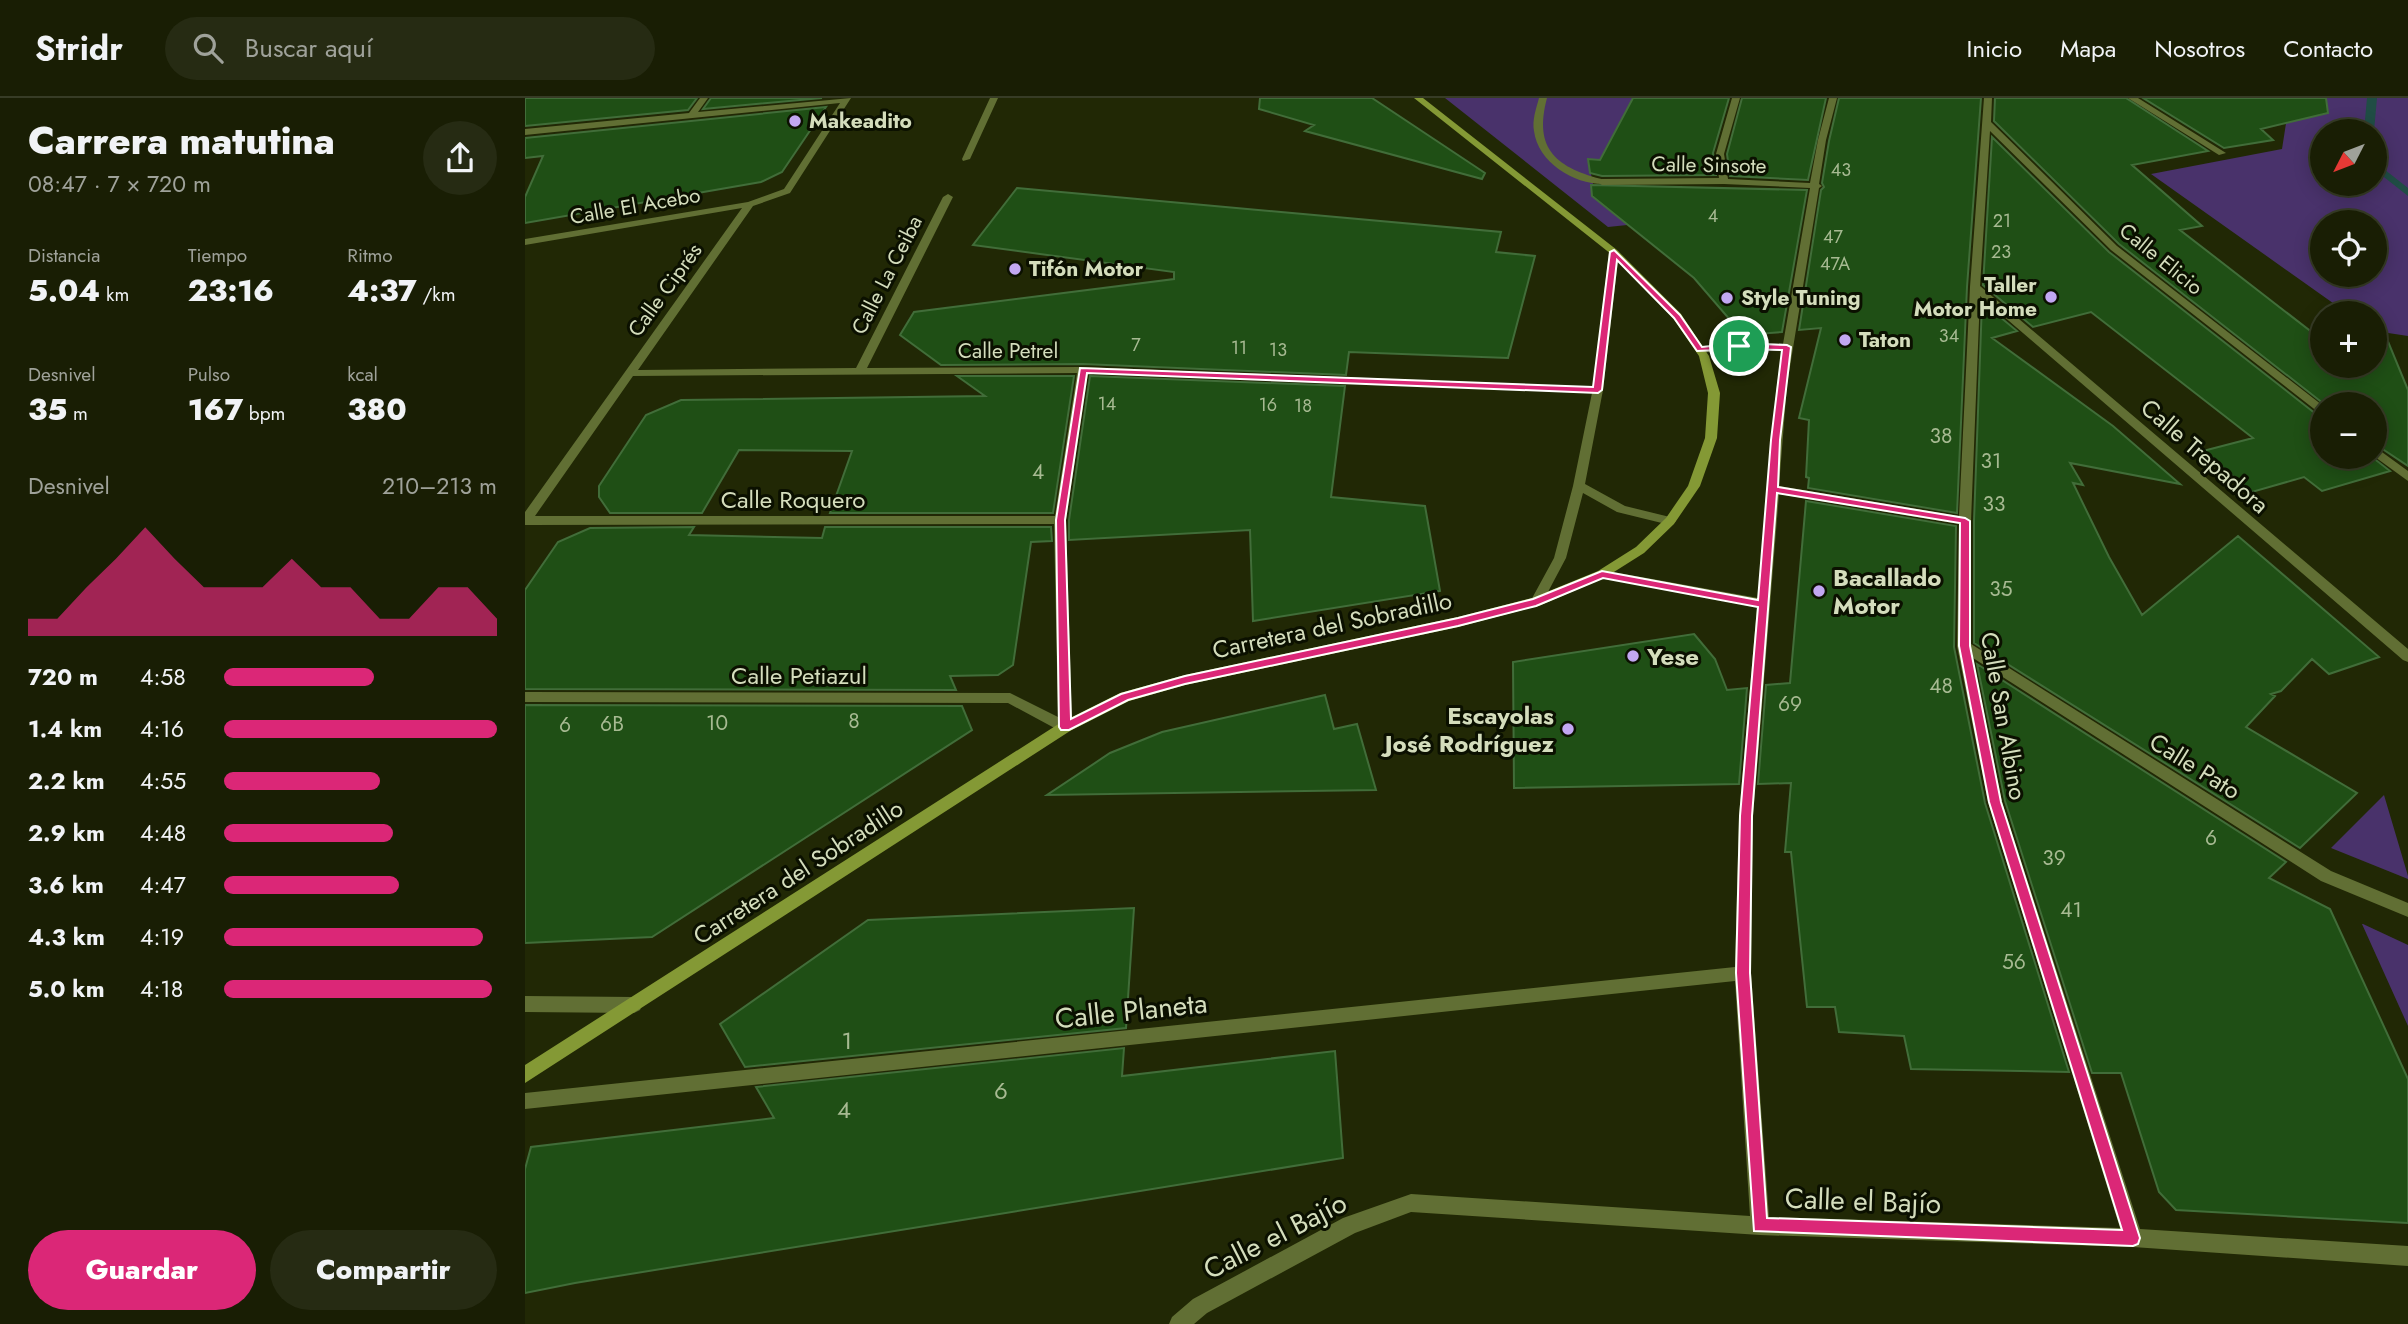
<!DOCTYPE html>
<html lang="es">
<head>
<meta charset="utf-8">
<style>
	:root { --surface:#191e04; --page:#262b13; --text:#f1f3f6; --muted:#9fa29a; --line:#373c26; --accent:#db2777 }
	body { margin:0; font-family:Jost,sans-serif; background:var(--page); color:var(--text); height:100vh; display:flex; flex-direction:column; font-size:26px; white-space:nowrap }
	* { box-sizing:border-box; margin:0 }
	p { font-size:23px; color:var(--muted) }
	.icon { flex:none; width:38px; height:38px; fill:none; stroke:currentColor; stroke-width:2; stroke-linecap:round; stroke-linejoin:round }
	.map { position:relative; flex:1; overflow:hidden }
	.details { display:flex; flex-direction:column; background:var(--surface); width:525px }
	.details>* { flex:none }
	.needle { width:46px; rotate:228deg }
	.controls { position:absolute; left:1785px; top:21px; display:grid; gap:14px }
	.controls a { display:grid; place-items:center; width:77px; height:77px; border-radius:50%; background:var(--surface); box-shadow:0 4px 18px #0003,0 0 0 2px var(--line); font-size:35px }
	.pin { position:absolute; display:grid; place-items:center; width:60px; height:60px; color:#fff; margin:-30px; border:4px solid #fff; border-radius:50%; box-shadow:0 2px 7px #0007 }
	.round { display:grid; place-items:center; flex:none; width:74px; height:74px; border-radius:37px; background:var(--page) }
	.overview { display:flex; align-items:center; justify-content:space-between; height:119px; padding:0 28px }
	h1 { font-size:38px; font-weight:800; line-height:52px }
	.metrics { display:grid; grid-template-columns:repeat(3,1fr); gap:10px; height:119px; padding:7px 28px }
	.metrics div { display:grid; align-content:center }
	.metrics b { font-size:30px; font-weight:800 }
	.metrics small { font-size:19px; font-weight:400 }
	.metrics p { font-size:19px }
	.chart { height:196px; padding:14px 28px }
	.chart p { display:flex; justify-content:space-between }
	.chart svg { width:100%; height:126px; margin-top:7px; fill:var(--accent); opacity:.7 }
	.primary-button { display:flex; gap:14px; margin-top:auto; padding:14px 28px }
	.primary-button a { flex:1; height:80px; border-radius:42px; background:var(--accent); color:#fff; font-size:28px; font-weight:800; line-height:80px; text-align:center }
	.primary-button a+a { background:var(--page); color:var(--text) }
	ul { padding:0 28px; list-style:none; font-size:23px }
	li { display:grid; grid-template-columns:112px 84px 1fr; align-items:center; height:52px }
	li i { height:18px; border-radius:9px; background:var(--accent) }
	header { display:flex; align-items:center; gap:42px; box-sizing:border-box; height:98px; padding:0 35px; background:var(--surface); border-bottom:2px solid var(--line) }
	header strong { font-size:33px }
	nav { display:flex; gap:38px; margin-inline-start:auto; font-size:24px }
	.search { width:490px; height:63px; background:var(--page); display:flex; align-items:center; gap:18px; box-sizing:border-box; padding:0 24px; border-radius:38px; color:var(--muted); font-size:26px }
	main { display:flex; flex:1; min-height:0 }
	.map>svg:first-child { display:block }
</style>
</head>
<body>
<header>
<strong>Stridr</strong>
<div class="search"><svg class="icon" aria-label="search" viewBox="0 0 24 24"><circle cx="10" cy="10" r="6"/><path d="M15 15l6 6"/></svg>Buscar aquí</div>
<nav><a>Inicio</a><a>Mapa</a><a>Nosotros</a><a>Contacto</a></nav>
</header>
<main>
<section class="details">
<div class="overview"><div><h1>Carrera matutina</h1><p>08:47 · 7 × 720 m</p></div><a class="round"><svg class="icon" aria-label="share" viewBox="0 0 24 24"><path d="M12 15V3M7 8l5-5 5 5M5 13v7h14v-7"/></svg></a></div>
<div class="metrics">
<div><p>Distancia</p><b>5.04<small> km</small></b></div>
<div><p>Tiempo</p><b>23:16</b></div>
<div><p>Ritmo</p><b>4:37<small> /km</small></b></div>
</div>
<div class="metrics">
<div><p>Desnivel</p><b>35<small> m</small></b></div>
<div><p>Pulso</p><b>167<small> bpm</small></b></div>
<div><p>kcal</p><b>380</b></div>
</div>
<div class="chart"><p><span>Desnivel</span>210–213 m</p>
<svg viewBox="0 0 160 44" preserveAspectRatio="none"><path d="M0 44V38L10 38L20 27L30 17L40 6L50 17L60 27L70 27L80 27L90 17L100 27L110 27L120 38L130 38L140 27L150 27L160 38V44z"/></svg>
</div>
<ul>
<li><b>720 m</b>4:58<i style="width:55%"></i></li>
<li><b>1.4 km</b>4:16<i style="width:100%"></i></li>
<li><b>2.2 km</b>4:55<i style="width:57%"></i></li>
<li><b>2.9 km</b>4:48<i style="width:62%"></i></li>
<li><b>3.6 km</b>4:47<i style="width:64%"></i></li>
<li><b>4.3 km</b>4:19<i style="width:95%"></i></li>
<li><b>5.0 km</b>4:18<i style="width:98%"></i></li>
</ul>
<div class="primary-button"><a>Guardar</a><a>Compartir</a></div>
</section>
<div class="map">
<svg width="1883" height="1226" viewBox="0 0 1883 1226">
	<rect width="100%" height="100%" fill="#212805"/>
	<!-- green -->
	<path fill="#49326b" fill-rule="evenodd" d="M920,0h188l75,62 -120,-1 6,30 43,35 -29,3z
		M1740,0h143v238l-33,-5v-18h-28l-196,-139 131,-25 5,-32zM1797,33h53v53h-53zM1797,124h53v53h-53z
		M1859,697l24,81v3l-77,-31z
		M1838,826l45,21v81l-46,-102z"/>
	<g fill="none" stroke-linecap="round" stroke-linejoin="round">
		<!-- stream -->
		<path fill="#204d45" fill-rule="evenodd" d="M1842,0h10l-3,33h-10z
			M1850,64l33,26v8l-33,-26z"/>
	</g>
	<!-- building -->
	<path fill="#1f4f15" stroke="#416d39" stroke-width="2" d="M0,0h172l-9,12 -163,16z
		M186,0h111l-119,11z
		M735,0h112l113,75 -3,6 -177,-48 9,-6 -55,-16z
		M1108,0h96l-16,55 3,22 -114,1 -12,-3 -2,-14 12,1z
		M1217,0h84l-18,82 -78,-4 -3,-22z
		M1314,0h142l-14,189 -10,226 -149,-25 1,-10 -3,-1 3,-57 -10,-2 22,-90 -22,2 22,-140 3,-3 -2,-4 7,-42z
		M1470,0h131l82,53 -76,14 70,61 -22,4 142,110v26h53v-26l12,-1 21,51v76l-33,-22v-40h-51l-205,-160 -125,-123z
		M1618,0h183l2,15 -67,16 12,11 -49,8z
		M301,9l-44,65 -21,10 -236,41v-26l18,-41 -18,2v-20z
		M1467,39l117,115 207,162 6,1v42h50l18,14 -68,20 -18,-14 -52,15 -49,-41 50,-13 -162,-126 -58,15 -50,-42z
		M1066,87l216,5 -25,142 -39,3 -49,-57 -102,-82z
		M492,90l484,44 -5,20 39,4 -27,102 -159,-6 -3,23 -263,-11 -142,1 -41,-30 14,-23 260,-33v-7l-201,-27z
		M1457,204l35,29 -25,7 121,88 67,58 -110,-21 13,22 -10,-2 36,74 33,58 96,-79 141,121 -50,17 -17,-15 -31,32 -10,3 4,2 -29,31 111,66 -57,55 -326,-205v-122z
		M432,278h117l-21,137h-223l22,-62 -113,-1 -37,63h-92l-11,-16v-11l47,-71 35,-15 304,-4z
		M565,278l255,10 -14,111 94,9 15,85 -187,30 -3,-91 -181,10v-20z
		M1281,403l150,25 -2,121 31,156 84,269 -158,-3 -7,-33 -65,-4 -4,-25h-28l-16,-155h-6l6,-69 -33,1 8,-99 24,-2z
		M169,429l-5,8 133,3 3,-11h226l1,14 -21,1 -18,123 -15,10 -48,1 6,14 -431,-1v-99l33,-48 32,-14z
		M1169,536l21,25 12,31 20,-2 -8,96 -225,4 -1,-126z
		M1452,566l309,198 -17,16 61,31 78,170v144l-232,-13 -17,-18 -38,-119h-29l-87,-272z
		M800,597l9,34 23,-5 19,66 -329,5 63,-42 52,-21z
		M0,607l437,1 10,24 -320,207 -127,6z
		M609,810l-8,120 -381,39 -25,-43 148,-104z
		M599,950l-2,28 213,-25 8,107 -768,125 -50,10v-124l6,-22 243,-29 -18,-31z"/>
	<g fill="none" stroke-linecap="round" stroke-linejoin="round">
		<!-- service -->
		<path fill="#616f34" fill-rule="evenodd" d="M1014,0h8c-14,52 10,70 58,82v4c-30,1 -67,-21 -71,-53 -2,-11 2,-22 5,-33z"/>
		<!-- minor -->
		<path fill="#616f34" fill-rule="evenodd" d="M175,0h8l-10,14 153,-14 -61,95 -37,13 -115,164 218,-2 87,-171 5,-3 5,3 -86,171 216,-1 510,20 16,-135 5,-3 5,3 -16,138 -18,94 40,22 49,12 2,3 -6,4 -53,-13 -34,-19 -17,65 -25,47 -5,2 -6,-5 24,-44 19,-72 19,-93 -504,-20 -22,147 6,207 -2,4h-10l-52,-28 -483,-1v-10l485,1 48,24 -4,-193 -529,1v-13l217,-304 -217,37v-6l223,-37 36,-13 56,-86 -315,32v-6l164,-16zM552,275l-22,143h-520l98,-140z
			M465,0h8l-28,61 -7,2 -1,-2z
			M1207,0h8l-16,56 4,25 82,4 8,-43 11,-42h8l-11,42 -7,44 3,2 -3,2 -32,197 -8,101 180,30 11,-229 14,-189h8l-1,24 126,124 205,159v8l-4,-1 -207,-162 -121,-119 -10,155 428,363v13l-5,-2 -423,-364 -9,225v123l360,227 77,32v14l-87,-36 -348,-223 29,144 138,427 268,17v20l-275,-19 -373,-12 -349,-23 -56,21 -148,80 -13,11h-25l3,-7 21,-18 150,-81 68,-24 339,22 -15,-235 -1210,128v-16l1210,-126 4,-151 18,-209 -155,-29 -6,-4 6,-4 156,28 19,-213 5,-35 -43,-1 -39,4 -5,-3 5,-3 39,-4 44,1 27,-156 -86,-4 -122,1 -5,-3 5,-3 117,-1 -3,-24zM1254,396l180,30 -2,122 31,156 132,426 -351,-11 -18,-244 2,-157z
			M1603,0h10l88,55 -7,2z
			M1850,349l33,24v10l-33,-24z
			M0,898l109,1 6,3 2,5 -2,5 -6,3 -109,-1z"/>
		<!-- secondary -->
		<path fill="#849935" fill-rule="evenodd" d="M889,0h9l194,152 64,64 28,42 11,37 -3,45 -17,48 -26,38 -30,29 -38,24 -65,28 -83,22 -273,58 -56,16 -59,30 -545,352v-18l535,-342 60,-30 65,-18 273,-58 74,-19 66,-27 38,-24 30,-29 22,-32 17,-48 3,-45 -9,-37 -26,-38 -62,-64z"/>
	</g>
	<!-- route -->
	<path fill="#db2777" stroke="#fff" stroke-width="2" fill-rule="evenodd" d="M1089,152l66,65 22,32 37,-4 48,2 4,2 -11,93 -2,47 187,31 5,3v125l31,156 139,436 -2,6 -5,2 -379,-15 -18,-258 4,-157 18,-209 -155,-29 -67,28 -78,20 -273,58 -57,16 -59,30h-8l-2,-3 -3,-207 24,-152 513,19 17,-135zM1092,162l57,58 23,33 42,-2 43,1 -11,90 -13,160 -156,-29 -69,28 -75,19 -273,58 -64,18 -50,25 -6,-199 22,-147 511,20 4,-3zM1252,395l183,30 -1,123 30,156 133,428 -355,-12 -17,-245 2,-157z"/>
	<!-- markers -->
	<g fill="#c2a7f2" stroke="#0b1000" stroke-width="2.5">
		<circle cx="270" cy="23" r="7"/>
		<circle cx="490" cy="171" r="7"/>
		<circle cx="1526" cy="199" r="7"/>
		<circle cx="1202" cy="200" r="7"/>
		<circle cx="1320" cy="242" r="7"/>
		<circle cx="1294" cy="493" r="7"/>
		<circle cx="1108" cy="558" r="7"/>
		<circle cx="1043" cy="631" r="7"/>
	</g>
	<g text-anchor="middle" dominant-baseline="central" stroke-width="6" stroke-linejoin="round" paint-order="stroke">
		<!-- far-number labels -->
		<g font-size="18" fill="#a7ba92">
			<text x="1316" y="72">43</text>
			<text x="1188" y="118">4</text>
			<text x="1477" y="123">21</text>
			<text x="1308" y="139">47</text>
			<text x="1476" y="154">23</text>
			<text x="1310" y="166">47A</text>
			<text x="1424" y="238">34</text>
			<text x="611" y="247">7</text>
			<text x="714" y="250">11</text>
			<text x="753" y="252">13</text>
			<text x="582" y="306">14</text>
			<text x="743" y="307">16</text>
			<text x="778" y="308">18</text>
		</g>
		<!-- far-poi labels -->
		<g font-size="21" font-weight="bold" fill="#d4ddbc" stroke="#0b1000" text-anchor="start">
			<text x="284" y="23">Makeadito</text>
			<text x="504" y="171">Tifón Motor</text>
			<text x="1512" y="187" text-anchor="end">Taller<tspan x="1512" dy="24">Motor Home</tspan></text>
			<text x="1216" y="200">Style Tuning</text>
			<text x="1334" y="242">Taton</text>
		</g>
		<!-- far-street labels -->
		<g font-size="21" fill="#d4ddbc" stroke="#0b1000">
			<text transform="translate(1184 67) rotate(1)">Calle Sinsote</text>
			<text transform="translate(110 108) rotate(-10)">Calle El Acebo</text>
			<text transform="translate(1636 161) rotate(39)">Calle Elicio</text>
			<text transform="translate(362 177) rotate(-63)">Calle La Ceiba</text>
			<text transform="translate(140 192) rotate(-54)">Calle Ciprés</text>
			<text x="483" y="253">Calle Petrel</text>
		</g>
		<!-- number labels -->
		<g font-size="21" fill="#a7ba92">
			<text x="1416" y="338">38</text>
			<text x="1466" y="363">31</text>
			<text x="513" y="374">4</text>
			<text x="1469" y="406">33</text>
			<text x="1476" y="491">35</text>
			<text x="1416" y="588">48</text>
			<text x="1265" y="606">69</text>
			<text x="329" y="623">8</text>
			<text x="192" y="625">10</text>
			<text x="87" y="626">6B</text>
			<text x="40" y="627">6</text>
			<text x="1686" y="740">6</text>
			<text x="1529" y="760">39</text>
			<text x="1546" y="812">41</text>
			<text x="1489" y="864">56</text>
		</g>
		<!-- street labels -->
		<g font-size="24" fill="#d4ddbc" stroke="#0b1000">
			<text transform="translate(1680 358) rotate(41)">Calle Trepadora</text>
			<text x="268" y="401">Calle Roquero</text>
			<text transform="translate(807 527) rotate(-12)">Carretera del Sobradillo</text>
			<text x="274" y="577">Calle Petiazul</text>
			<text transform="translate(1479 618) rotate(80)">Calle San Albino</text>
			<text transform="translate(1670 668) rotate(32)">Calle Pato</text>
			<text transform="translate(273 774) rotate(-33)">Carretera del Sobradillo</text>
		</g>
		<!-- poi labels -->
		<g font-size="24" font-weight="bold" fill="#d4ddbc" stroke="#0b1000" text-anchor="start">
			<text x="1308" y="479">Bacallado<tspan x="1308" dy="28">Motor</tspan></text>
			<text x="1122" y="558">Yese</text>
			<text x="1029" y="617" text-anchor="end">Escayolas<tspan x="1029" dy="28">José Rodríguez</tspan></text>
		</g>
		<!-- near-number labels -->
		<g font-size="24" fill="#a7ba92">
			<text x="322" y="942">1</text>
			<text x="476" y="992">6</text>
			<text x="319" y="1011">4</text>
		</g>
		<!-- near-street labels -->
		<g font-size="28" fill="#d4ddbc" stroke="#0b1000">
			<text transform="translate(606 913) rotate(-6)">Calle Planeta</text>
			<text transform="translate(1338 1103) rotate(2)">Calle el Bajío</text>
			<text transform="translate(750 1138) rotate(-27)">Calle el Bajío</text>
		</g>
	</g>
</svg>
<div class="controls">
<a><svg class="needle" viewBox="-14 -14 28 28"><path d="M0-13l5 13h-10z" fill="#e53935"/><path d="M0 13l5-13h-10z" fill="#9fa29a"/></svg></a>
<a><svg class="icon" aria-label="locate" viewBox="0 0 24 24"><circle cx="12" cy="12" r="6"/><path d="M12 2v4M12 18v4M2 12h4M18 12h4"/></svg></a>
<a>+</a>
<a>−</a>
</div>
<div class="pin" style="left:1214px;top:248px;background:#1e9e55"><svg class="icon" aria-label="arrive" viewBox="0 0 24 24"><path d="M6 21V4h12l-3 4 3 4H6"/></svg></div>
</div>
</main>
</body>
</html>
